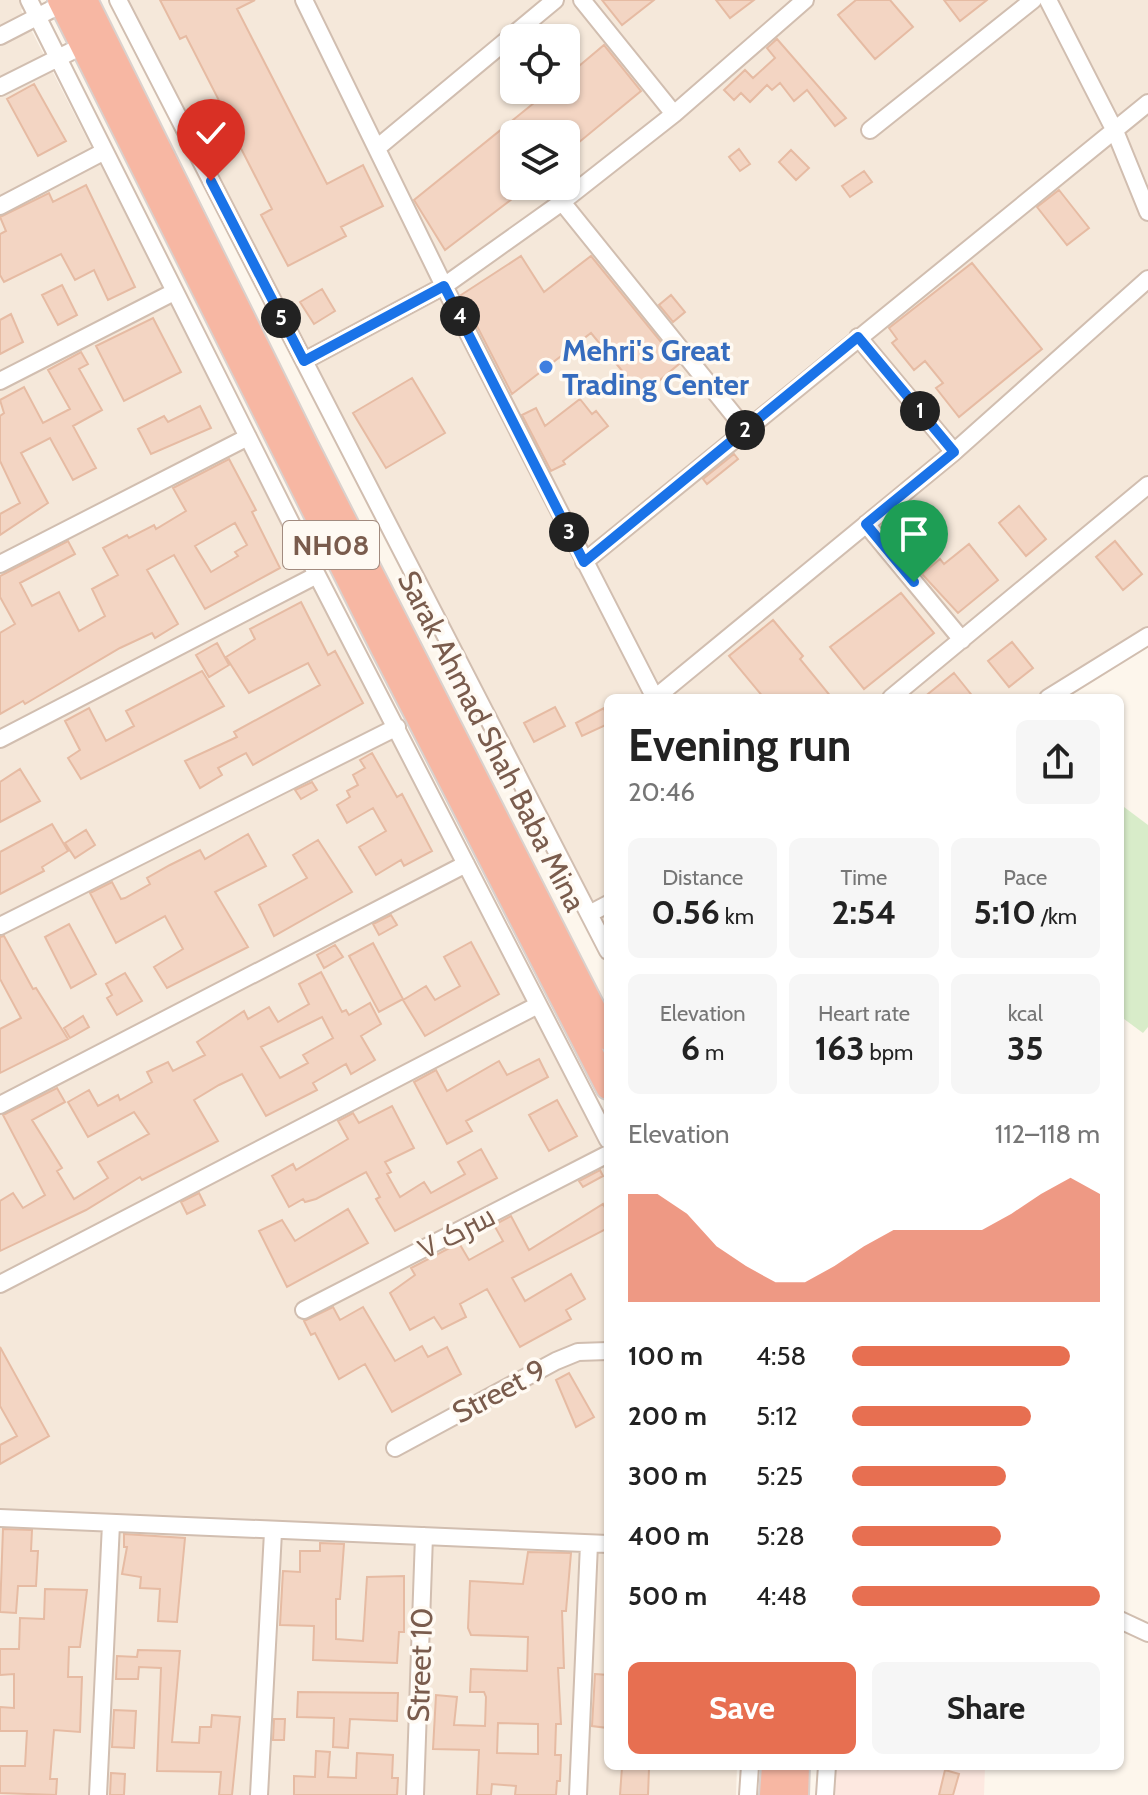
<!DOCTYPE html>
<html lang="en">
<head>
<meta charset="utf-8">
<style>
	:root { --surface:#fff; --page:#f6f6f6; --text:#222; --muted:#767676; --accent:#e76f51 }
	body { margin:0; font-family:Cabin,Cairo,sans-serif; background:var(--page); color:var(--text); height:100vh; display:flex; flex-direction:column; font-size:30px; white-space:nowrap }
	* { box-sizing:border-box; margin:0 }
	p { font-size:26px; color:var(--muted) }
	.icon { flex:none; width:44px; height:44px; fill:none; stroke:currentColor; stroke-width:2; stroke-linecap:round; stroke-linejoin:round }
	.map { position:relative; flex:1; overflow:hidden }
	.details { position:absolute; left:604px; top:694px; width:520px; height:1076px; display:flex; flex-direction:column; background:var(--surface); border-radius:12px; box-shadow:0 2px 6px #0004 }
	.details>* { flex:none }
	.fabs { position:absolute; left:500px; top:24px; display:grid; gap:16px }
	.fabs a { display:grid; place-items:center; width:80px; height:80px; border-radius:12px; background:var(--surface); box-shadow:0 2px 6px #0004; font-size:40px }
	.pin { position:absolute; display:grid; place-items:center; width:68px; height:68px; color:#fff; margin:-82px -34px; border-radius:50% 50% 50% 0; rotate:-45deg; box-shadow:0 0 8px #0007 }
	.pin .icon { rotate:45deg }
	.km { position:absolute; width:40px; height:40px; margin:-20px; border-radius:50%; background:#222; color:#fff; font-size:22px; line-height:40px; text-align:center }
	.round { display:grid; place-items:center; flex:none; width:84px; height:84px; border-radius:12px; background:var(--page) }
	.head { display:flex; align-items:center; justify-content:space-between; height:136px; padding:0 24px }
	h1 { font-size:44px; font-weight:700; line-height:60px }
	.figures { display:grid; grid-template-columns:repeat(3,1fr); gap:12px; height:136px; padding:8px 24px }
	.figures div { display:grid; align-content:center; border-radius:12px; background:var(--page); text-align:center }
	.figures b { font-size:34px; font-weight:700 }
	.figures small { font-size:22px; font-weight:400 }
	.figures p { font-size:22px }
	.chart { height:224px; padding:16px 24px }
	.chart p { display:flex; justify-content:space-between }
	.chart svg { width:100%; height:144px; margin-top:8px; fill:var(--accent); opacity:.7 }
	.button { display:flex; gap:16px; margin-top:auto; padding:16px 24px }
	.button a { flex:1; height:92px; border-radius:12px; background:var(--accent); color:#fff; font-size:32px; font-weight:700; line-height:92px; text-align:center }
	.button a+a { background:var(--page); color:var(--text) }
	ul { padding:0 24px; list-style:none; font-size:26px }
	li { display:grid; grid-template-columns:128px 96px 1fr; align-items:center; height:60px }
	li i { height:20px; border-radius:10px; background:var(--accent) }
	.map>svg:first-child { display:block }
</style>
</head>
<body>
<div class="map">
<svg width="1148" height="1795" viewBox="0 0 1148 1795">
	<rect width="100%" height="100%" fill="#fdf6ec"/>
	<!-- residential -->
	<path fill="#f5e8da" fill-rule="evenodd" d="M0,0h29l-8,10 587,1146v610h129l-1,29h-736z
		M118,0h1030v636l-100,62h-440v253zM514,38h52v52h-52zM514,134h52v52h-52z"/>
	<!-- commercial -->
	<path fill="#fde8e0" d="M827,1766h158l-1,29h-159z"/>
	<!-- pitch -->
	<path fill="#d8ecc9" d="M1120,804l28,21v202l-5,6 -23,-17z"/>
	<!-- building -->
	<path fill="#f3d5c3" stroke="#e6bba3" stroke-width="2" fill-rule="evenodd" d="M160,0h95l-18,9 90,175 36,-19 20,41 -42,21 5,9 -58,30 -27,-51 11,-6 -44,-86 2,-1 -44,-86 -6,3z
		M602,0h52l-32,25z
		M716,0h38l-24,18z
		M856,0h34l23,27 -38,32 -37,-44z
		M944,0h43l-27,21z
		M777,39l69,79 -11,8 -28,-36 -13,11 -14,-18 -8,7 -5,-5 -17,17 -9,-9 -7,7 -10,-10 21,-20 8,8 22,-20 -8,-10z
		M604,45l37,46 -75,62v-19h-52l-2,65 -67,51 -31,-50 136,-110h16v-13z
		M34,84l32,57 -28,15 -31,-57z
		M739,149l11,15 -10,7 -11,-14z
		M791,150l18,18 -13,12 -17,-18z
		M864,171l8,11 -22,15 -8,-11z
		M86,185l49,102 -27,13 -14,-30 -19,10 -14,-26 -57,28 -4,-7v-41l6,-3 -6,-14 49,-24 4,9z
		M1059,190l30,38 -22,17 -30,-38z
		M521,256l23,36 47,-36 88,108 -37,31 -51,-62 -79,61 -51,-99z
		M972,263l70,86 -83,68 -23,-29 7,-5 -18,-22 -11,9 -22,-27 5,-4 -8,-11z
		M62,285l15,30 -19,10 -16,-30z
		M322,289l13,22 -21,13 -14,-22z
		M671,295l14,17 -12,10 -14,-17z
		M11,314l12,28 -23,12v-34z
		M153,318l28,54 -57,29 -28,-55z
		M81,352l7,12 -9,5 23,41 -29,16 23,42 -23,12 -23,-42 -29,15 27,50 -48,32v-21l20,-11 -20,-42v-45l4,-3 -4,-13 24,-13 19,36 27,-14 -22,-39z
		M412,378l33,55 -59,35 -33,-55z
		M580,399l12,15 4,-3 12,15 -45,35 2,3 -14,7 -29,-56 14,-7 9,18z
		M200,406l11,22 -60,26 -13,-25 26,-13 4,6z
		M734,454l4,5 -31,25 -4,-5z
		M229,459l27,51 -4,2 28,56 -75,41 -31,-54 -27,15 31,54 -23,14 -3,-5 -32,15 -95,56 -2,-3 -23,13v-81l15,-9 -15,-27v-21l68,-35 7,13 -55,29 12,23 27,-14 20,39 26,-15 -13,-27 26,-14 -15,-27 24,-13 2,3 25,-13 2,4 30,-18 -13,-23zM235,523l12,22 -12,7 3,4 -27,16 -16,-26z
		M1019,506l27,33 -20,17 -27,-33z
		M1115,541l27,33 -19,16 -27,-33z
		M969,544l29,36 -40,33 -36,-39 18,-15 4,5z
		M901,593l33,40 -70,56 -34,-42z
		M301,602l27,53 7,-4 28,52 -110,62 -7,-12 -28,15 4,7 -22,13 -15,-27 52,-24 -3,-5 86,-47 -12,-22 -59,30 -23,-36 29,-18 -5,-10z
		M773,620l30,36 -3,3 32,39h-68l-35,-42z
		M1012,642l21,26 -24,19 -21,-26z
		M217,643l12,22 -20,12 -13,-22z
		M202,671l22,35 -143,73 -13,-21 12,-8 -15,-29 24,-13 17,33 28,-15 -8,-15z
		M954,673l20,25h-51z
		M555,707l10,19 -31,16 -10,-19z
		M604,708l4,16 -26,12 -6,-13z
		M372,753l25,44 5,-3 30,57 -28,15 -3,-6 -25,15 -17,-28 27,-16 -13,-23 -26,15 -10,-18 13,-8 -3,-6 11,-6 -5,-10 12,-7 -5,-8z
		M20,769l20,32 -40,21v-40z
		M312,782l5,8 -16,9 -6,-9z
		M52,824l16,27 -26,16 2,4 -44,23v-42z
		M86,830l9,15 -20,13 -10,-15z
		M248,834l18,32 -51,26 33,55 -81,41 -13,-21 29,-18 -18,-33 -49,27 -26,-50 22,-11 9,17 4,-1 25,-14 -3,-6 23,-13 30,-15 5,9z
		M318,840l34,52 -78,44 -15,-31 48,-27 -14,-23z
		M391,915l6,10 -18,10 -6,-11z
		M69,924l27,50 -25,14 -26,-51z
		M4,936l29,53 3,-1 32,51 -68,34v-44l21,-11 -21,-39v-42z
		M471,942l28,52 -74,42 -22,-36 23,-14 9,14 25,-14 -16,-29z
		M373,943l30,56 -24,13 -30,-56z
		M335,945l8,12 -19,11 -7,-13z
		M321,972l21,40 4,-2 3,5 21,-12 11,21 -20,12 14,24 -24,14 -5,-10 -33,19 4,7 -51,26 -24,-42 -23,11 -25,15 24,41 -76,39 -2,-3 -54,33 -86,41v-50l13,-8 10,15 22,-13 -42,-80 54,-27 8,14 -33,18 30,48 -5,3 17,28 34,-21 -10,-16 51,-28 -15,-22 -46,25 -20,-35 21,-12 9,16 20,-11 2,5 32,-18 -5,-10 21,-10 5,9 32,-16 -8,-13 47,-31 4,8 21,-12 9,15 31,-18 -10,-20zM322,1017l11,21 -30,17 5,8 -28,15 -19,-31z
		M125,973l17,28 -25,14 -10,-17 5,-3 -6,-11z
		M83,1016l6,11 -19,11 -6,-10z
		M539,1059l9,18 -82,44 6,10 -25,13 -33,-62 22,-12 11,21 52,-30 8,14z
		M557,1100l20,36 -28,15 -20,-36z
		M392,1106l22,42 -29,14 6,10 -4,2 13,23 24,-15 7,11 34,-19 -7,-12 23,-13 16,29 -102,53 -19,-32 4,-2 -14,-25 -50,27 -11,3 -2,-3 -14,8 -17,-31 21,-12 3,6 52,-31 -10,-18 15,-8 6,10z
		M600,1170l3,6 -20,11 -4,-6z
		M199,1193l6,12 -18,9 -6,-12z
		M603,1204l5,9v15l-96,50 13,23 46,-27 14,25 -19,11 5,9 -51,28 -33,-58 -27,15 6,13 -24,12 -8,-12 -24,13 -20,-37 25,-18 -4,-7 48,-25 10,17 34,-19 -9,-16 17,-9 18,34z
		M348,1209l20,34 -81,44 -28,-56 23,-11 13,21z
		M333,1307l7,13 23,-13 32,54 27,-15 6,11 19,-10 14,27 -69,38 -27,-48 -26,15 -24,-46 -4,2 -7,-14z
		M0,1347l49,89 -49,28v-19l17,-9 -17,-30z
		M569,1373l25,44 -18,10 -20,-47z
		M3,1529l29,1 -1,21h7l-2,35h-18l-2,27 -16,-1z
		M124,1534l61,4 -8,84 -19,-1 2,-32 -20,-1 1,-11 -19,-3 5,-27h-3z
		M320,1543l24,1 -4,55h-4v40l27,2 4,-64 37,-1v56h-5l-2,31 -84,-3 1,-34 -34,-1 3,-54 17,1v-21h20z
		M528,1552l43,1 -5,58h-4l2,57h-6l3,56h-5l-1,31h6l-1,26h-3l-1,14h-41l1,-9 -24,-2 -1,11h-14l2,-45 -46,-1 3,-54 21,2 -3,28 31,1 1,-29 -2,-5h-14l1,-23 56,2 1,-34 -57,-2 -3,-7 2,-47 53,3zM498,1723l40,1v30l-41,-1z
		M45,1589l42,1 -7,57h-11l-1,30h14l-2,55 -26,-2 -4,49h7l-1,16 -56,-2v-27h25l2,-35h-27v-24l14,1v-34l-14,1v-26h19l1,-31 24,1z
		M138,1650l42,1 -8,91 27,1 1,-16h11l1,-12 28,2 -8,78h-13l2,-23 -64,-1 4,-103 -22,-1 -1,12h-22l1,-23 20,1z
		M595,1674l13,1v53l-16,-2z
		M298,1692l100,1 -1,28 -47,-2 -2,29 -15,-1 1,-29 -37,-1z
		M114,1710l22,1 -2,37 -22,-1z
		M274,1719h11l-1,21h-11z
		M316,1751l14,1 -2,25 28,1 1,-25 36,2 -1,23h6l-1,17h-103v-19l21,1z
		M622,1767l27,2 -1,26h-28z
		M945,1770l14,4 -6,21h-14z
		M111,1773l14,1 -1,21h-14z"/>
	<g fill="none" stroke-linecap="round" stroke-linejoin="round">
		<defs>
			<path id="minor" d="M29,0l288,575 291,565
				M118,0l490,951
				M304,0l140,286 211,412
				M582,0l92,114
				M1048,0l67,131 33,81
				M0,36l62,-32
				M0,87l82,-41
				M870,130l163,-130
				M377,148l178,-148
				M562,202l183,227
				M0,206l103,-54
				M858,337l96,115
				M304,361l140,-75 118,-84 112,-88 131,-114
				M0,381l174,-89
				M866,524l96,116
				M584,562l564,-459
				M0,564l248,-127
				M655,698l299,-246 194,-173
				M891,698l257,-213
				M1048,698l100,-62
				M0,739l317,-164
				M589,914l19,-10
				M0,926l397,-199
				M0,1105l466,-241
				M0,1284l538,-279
				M304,1310l304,-156
				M395,1448l161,-87 22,-9 30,-1
				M0,1518l608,26
				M1120,1620l28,13
				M98,1795l13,-271
				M259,1795l14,-263
				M415,1795l9,-259
				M578,1795l11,-251
				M748,1795l2,-29
				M825,1795l2,-29"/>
			<path id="highway" d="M60,0l322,646 226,441
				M85,0l221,446 302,592
				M772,1795l2,-29
				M796,1795l1,-29"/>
		</defs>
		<!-- minor casing -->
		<use href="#minor" stroke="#d1beb0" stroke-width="20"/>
		<!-- highway casing -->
		<use href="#highway" stroke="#dad1cd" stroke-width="28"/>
		<!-- minor -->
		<use href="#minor" stroke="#fff" stroke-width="16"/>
		<!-- highway -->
		<use href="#highway" stroke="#f7b7a3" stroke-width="24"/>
	</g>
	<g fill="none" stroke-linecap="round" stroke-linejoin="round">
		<defs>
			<path id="route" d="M211,181l93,180 140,-75 140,276 274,-225 96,115 -88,72 48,58"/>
		</defs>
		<!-- route casing -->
		<use href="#route" stroke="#fff" stroke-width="16"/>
		<!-- route -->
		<use href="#route" stroke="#1a73e8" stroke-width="10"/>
	</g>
	<!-- markers -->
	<circle fill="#3f7fe0" stroke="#fffaf3" stroke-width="3" cx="546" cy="367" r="8"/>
	<g text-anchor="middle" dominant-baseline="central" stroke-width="7" stroke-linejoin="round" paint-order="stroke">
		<!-- shield labels -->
		<rect fill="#fffaf3" stroke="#a28b7f" stroke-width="2" x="283" y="521" width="96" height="48" rx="6"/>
		<g font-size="28" font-weight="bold" fill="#7a5c4d">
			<text x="331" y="545">NH08</text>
		</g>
		<!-- shop labels -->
		<g font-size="30" font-weight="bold" fill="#366cbe" stroke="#fffaf3" text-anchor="start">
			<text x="562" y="350">Mehri's Great<tspan x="562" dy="34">Trading Center</tspan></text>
		</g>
		<!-- street labels -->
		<g font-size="30" fill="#7a5c4d" stroke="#fffaf3">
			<text transform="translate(492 741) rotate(63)">Sarak Ahmad Shah Baba Mina</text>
			<text transform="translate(456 1232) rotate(-27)">سرک ۷</text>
			<text transform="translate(499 1391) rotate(-28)">Street 9</text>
			<text transform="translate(420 1665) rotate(-88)">Street 10</text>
		</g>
	</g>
</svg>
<div class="fabs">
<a><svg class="icon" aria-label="locate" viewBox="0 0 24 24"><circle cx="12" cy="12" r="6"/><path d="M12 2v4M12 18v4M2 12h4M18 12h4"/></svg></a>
<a><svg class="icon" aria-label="layers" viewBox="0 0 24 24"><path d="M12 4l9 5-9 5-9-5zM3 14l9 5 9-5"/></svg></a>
</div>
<div class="pin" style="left:914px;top:582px;background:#1e9e55"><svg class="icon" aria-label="arrive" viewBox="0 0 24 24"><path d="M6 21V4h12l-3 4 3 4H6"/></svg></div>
<div class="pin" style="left:211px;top:181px;background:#d93025"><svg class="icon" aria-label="check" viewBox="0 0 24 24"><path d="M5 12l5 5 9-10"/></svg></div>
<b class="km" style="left:920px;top:411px">1</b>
<b class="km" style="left:745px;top:430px">2</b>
<b class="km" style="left:569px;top:532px">3</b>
<b class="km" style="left:460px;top:316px">4</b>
<b class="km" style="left:281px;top:318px">5</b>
<section class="details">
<div class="head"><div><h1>Evening run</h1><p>20:46</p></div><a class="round"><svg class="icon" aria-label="share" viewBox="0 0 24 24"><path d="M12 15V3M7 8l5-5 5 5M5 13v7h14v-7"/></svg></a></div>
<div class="figures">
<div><p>Distance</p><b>0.56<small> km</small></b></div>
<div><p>Time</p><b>2:54</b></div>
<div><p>Pace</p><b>5:10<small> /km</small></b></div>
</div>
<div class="figures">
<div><p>Elevation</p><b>6<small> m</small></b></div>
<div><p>Heart rate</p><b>163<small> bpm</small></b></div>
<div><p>kcal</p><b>35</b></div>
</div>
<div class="chart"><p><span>Elevation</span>112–118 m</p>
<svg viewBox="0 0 160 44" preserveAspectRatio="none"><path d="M0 44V11L10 11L20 17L30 27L40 33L50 38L60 38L70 33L80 27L90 22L100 22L110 22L120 22L130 17L140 11L150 6L160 11V44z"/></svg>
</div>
<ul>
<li><b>100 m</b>4:58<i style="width:88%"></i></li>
<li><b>200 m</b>5:12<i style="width:72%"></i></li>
<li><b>300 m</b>5:25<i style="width:62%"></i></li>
<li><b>400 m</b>5:28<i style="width:60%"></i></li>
<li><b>500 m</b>4:48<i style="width:100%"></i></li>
</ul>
<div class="button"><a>Save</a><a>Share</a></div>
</section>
</div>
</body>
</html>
